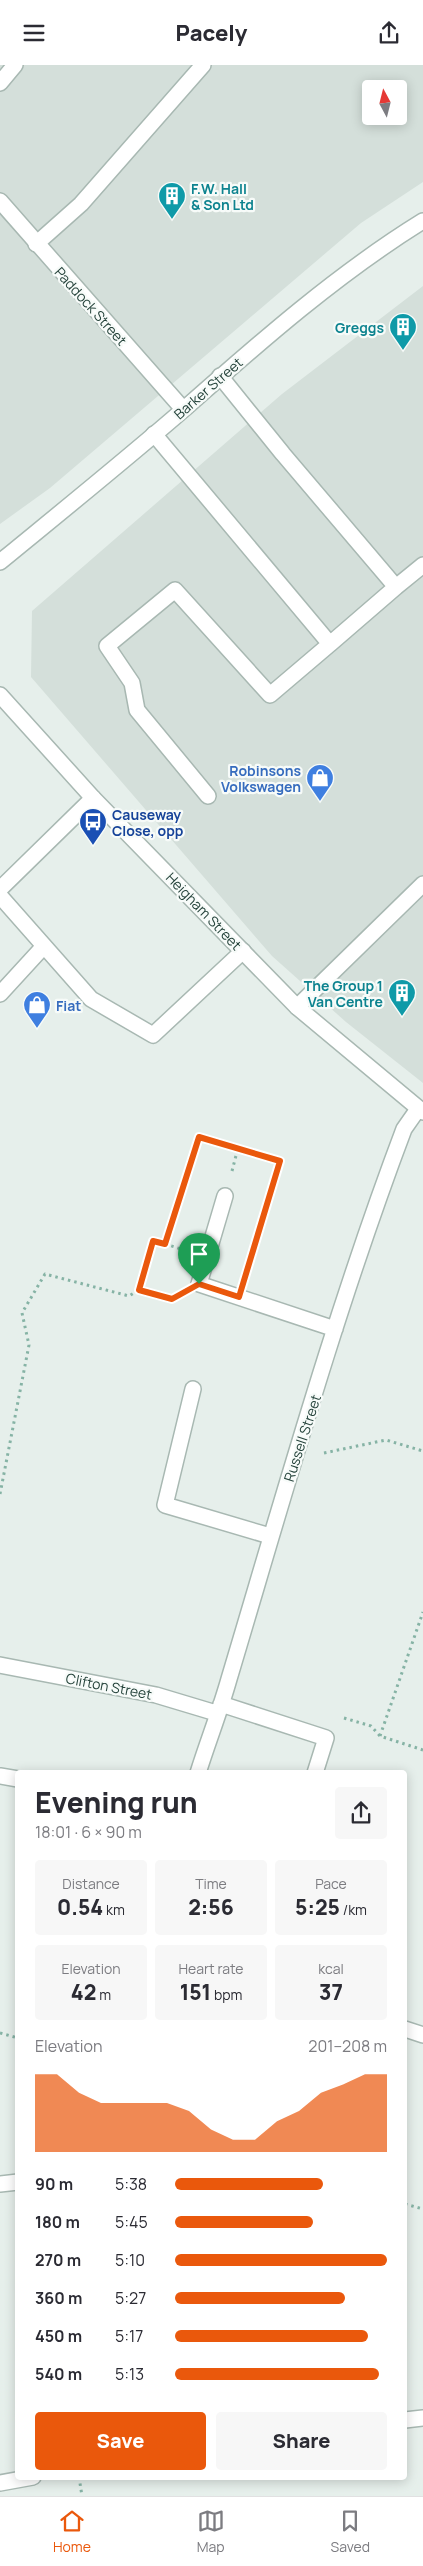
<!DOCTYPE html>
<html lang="en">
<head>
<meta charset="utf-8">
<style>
	:root { --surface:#fff; --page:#f7f7f7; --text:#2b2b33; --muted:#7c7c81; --line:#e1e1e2; --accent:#ea580c }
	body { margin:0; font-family:Manrope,sans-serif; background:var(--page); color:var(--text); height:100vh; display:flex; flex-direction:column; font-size:19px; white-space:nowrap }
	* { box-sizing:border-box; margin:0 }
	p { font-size:16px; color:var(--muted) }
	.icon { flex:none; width:28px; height:28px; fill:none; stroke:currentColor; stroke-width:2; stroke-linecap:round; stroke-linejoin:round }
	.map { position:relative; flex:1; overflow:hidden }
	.panel { position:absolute; left:15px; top:1705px; width:392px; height:710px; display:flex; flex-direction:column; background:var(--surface); border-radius:5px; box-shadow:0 2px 12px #0003 }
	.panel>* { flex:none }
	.needle { width:32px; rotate:353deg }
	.buttons { position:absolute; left:362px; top:15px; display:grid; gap:10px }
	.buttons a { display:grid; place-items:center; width:45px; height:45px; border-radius:5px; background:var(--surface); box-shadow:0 2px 12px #0003; font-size:25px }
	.pin { position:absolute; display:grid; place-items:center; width:42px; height:42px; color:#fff; margin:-51px -21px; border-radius:50% 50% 50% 0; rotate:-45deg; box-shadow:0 0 5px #0007 }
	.pin .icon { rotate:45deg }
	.round { display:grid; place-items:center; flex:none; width:52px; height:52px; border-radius:5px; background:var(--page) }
	.overview { display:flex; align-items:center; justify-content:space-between; height:85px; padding:0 20px }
	h1 { font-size:28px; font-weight:800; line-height:38px }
	.figures { display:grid; grid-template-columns:repeat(3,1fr); gap:8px; height:85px; padding:5px 20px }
	.figures div { display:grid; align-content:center; border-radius:5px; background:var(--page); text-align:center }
	.figures b { font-size:21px; font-weight:800 }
	.figures small { font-size:14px; font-weight:400 }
	.figures p { font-size:14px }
	.chart { height:140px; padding:10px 20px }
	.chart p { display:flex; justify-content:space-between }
	.chart svg { width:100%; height:90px; margin-top:5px; fill:var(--accent); opacity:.7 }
	.action { display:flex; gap:10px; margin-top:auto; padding:10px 20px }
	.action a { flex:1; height:58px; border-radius:5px; background:var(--accent); color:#fff; font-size:20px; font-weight:800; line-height:58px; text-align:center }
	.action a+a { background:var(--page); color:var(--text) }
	ul { padding:0 20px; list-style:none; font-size:16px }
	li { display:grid; grid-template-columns:80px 60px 1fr; align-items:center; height:38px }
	li i { height:12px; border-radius:6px; background:var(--accent) }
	header { display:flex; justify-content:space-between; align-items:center; height:65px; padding:0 20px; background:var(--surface); font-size:22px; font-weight:800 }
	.tabs { display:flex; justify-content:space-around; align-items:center; height:70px; border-top:1px solid var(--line); background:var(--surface); font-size:14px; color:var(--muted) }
	.tabs a { display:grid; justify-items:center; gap:2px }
	.tabs .active { color:var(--accent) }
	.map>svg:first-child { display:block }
</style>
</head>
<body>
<header><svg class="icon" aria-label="menu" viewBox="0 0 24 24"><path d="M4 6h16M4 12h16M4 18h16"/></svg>Pacely<svg class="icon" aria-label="share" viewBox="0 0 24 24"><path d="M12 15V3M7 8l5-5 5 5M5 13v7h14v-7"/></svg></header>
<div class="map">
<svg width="423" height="2431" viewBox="0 0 423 2431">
	<rect width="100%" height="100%" fill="#e6efeb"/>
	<!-- built -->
	<path fill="#d4dfda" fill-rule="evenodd" d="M0,0h423v117l-62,41 -311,265 -50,36zM371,24h28v27h-28z
		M423,221v797l-77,-61 -74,-66 -241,-279 1,-66 250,-217z"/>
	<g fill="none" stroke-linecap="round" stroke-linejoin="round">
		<defs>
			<path id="service" d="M36,179l45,-40 122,-139
				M154,369l176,210 66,-57 -113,-133 -63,-78
				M396,522l27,-22
				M208,731l-71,-86 -5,-27 -25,-37 68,-56 95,105 60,-51
				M0,824l93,-91
				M0,831l91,103 62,36 90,-84
				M0,929l44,-48
				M193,1324l-28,116 105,31
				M0,1711l18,3"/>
			<path id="minor" d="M0,18l15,-18
				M0,136l183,208
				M0,497c61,-50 123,-100 183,-152 76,-67 154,-136 240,-189
				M297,942l126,-123
				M225,1131l-26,88 136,45
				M0,1600l156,30 60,18
				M221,1639l105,34 -11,35
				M198,1708c10,-32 22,-62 31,-94 55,-184 107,-370 175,-550l14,-20
				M405,1964l18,6
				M0,2119l18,-2
				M405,2355l18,-2
				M0,2418l33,-6"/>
			<path id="tertiary" d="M0,630l93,103 204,209 126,105"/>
		</defs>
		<!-- service casing -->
		<use href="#service" stroke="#a8b8b2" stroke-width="18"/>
		<!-- minor casing -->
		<use href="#minor" stroke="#a8b8b2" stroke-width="18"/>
		<!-- tertiary casing -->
		<use href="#tertiary" stroke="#a8b8b2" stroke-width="18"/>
		<!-- path -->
		<path stroke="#86b3a5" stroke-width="3" stroke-dasharray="2.5 4" stroke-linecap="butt" d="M232,1106l6,-23
			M165,1179l16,5
			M139,1225l32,9 5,-3
			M324,1388l62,-13 37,11
			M0,1429l29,-149 -7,-32 23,-39 84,22 10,-6 14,-49 12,3 34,-108 81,25 -33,111
			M344,1653l27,8 9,10 43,14
			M380,1671l43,-124
			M0,1968l18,5
			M405,2139l18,5
			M79,2412l3,19"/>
		<!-- service -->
		<use href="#service" stroke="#fff" stroke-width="15"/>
		<!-- minor -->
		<use href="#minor" stroke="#fff" stroke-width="15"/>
		<!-- tertiary -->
		<use href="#tertiary" stroke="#fff" stroke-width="15"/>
	</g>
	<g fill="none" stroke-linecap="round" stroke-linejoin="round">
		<defs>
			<path id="route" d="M199,1072l81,24 -41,136 -40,-13 -27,15 -33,-9 14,-49 12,3z"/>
		</defs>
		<!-- route casing -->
		<use href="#route" stroke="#fff" stroke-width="10"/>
		<!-- route -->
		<use href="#route" stroke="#ea580c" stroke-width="6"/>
	</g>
	<!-- icons -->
	<defs>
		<symbol id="building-pin" viewBox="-11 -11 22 30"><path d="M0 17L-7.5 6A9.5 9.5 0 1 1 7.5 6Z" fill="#0f9aa8" stroke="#f7fbf9"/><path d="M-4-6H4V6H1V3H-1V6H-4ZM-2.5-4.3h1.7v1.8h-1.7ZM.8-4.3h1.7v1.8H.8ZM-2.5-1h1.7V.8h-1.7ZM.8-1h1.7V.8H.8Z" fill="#fff"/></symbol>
		<symbol id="shop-pin" viewBox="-11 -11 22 30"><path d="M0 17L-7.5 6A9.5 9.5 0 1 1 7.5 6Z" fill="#3f7fe0" stroke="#f7fbf9"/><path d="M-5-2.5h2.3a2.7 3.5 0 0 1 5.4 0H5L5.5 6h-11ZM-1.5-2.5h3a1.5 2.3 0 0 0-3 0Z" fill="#fff"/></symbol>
		<symbol id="bus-pin" viewBox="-11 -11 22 30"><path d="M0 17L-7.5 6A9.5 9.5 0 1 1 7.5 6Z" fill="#1a4fb4" stroke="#f7fbf9"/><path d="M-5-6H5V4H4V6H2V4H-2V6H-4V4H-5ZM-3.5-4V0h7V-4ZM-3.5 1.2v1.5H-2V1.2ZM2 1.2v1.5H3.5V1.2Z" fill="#fff"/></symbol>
	</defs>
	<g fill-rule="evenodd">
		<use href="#building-pin" x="156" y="115" width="32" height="43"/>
		<use href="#building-pin" x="387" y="246" width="32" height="43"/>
		<use href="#shop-pin" x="304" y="697" width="32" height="43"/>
		<use href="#bus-pin" x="77" y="741" width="32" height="43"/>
		<use href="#building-pin" x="386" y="912" width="32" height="43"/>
		<use href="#shop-pin" x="21" y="924" width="32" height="43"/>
	</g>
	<g text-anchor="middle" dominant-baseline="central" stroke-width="4.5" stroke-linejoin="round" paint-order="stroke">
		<!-- culture labels -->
		<g font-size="14" font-weight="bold" fill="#0d838f" stroke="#f7fbf9" text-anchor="end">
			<text x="191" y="123" text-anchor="start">F.W. Hall<tspan x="191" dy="16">&amp; Son Ltd</tspan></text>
			<text x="384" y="262">Greggs</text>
			<text x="383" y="920">The Group 1<tspan x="383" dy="16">Van Centre</tspan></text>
		</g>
		<!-- street labels -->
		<g font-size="14" fill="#24423a" stroke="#f7fbf9">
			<text transform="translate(91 241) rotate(48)">Paddock Street</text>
			<text transform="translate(208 323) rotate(-41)">Barker Street</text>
			<text transform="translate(204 846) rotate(46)">Heigham Street</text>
			<text transform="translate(302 1373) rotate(-72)">Russell Street</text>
			<text transform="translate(109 1621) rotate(11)">Clifton Street</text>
		</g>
		<!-- shop labels -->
		<g font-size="14" font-weight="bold" fill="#366cbe" stroke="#f7fbf9" text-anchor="end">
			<text x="301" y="705">Robinsons<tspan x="301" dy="16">Volkswagen</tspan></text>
			<text x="56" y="940" text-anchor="start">Fiat</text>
		</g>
		<!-- transit labels -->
		<g font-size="14" font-weight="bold" fill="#164399" stroke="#f7fbf9" text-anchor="start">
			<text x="112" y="749">Causeway<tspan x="112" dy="16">Close, opp</tspan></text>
		</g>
	</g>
</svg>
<div class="buttons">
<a><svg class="needle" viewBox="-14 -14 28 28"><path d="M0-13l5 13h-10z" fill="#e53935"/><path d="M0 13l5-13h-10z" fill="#7c7c81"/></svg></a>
</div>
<div class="pin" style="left:199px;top:1219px;background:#1e9e55"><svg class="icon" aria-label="arrive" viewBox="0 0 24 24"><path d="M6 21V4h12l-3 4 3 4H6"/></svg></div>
<section class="panel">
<div class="overview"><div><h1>Evening run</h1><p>18:01 · 6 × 90 m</p></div><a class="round"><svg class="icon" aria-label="share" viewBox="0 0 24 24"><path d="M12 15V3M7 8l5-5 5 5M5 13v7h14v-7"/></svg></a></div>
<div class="figures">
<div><p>Distance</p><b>0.54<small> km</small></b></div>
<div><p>Time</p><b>2:56</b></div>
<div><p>Pace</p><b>5:25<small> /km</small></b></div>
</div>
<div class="figures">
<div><p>Elevation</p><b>42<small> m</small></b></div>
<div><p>Heart rate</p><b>151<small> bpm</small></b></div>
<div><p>kcal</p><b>37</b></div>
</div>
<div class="chart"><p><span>Elevation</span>201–208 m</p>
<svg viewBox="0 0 160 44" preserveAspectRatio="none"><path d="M0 44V6L10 6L20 15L30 20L40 20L50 20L60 20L70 24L80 33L90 38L100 38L110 29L120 24L130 15L140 11L150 6L160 6V44z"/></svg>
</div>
<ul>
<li><b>90 m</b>5:38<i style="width:70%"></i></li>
<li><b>180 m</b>5:45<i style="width:65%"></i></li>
<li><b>270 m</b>5:10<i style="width:100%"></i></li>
<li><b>360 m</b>5:27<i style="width:80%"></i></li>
<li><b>450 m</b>5:17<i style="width:91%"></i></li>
<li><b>540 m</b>5:13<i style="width:96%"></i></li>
</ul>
<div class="action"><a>Save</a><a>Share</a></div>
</section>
</div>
<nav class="tabs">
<a class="active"><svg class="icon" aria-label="home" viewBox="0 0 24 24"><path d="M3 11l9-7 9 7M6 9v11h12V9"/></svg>Home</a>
<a><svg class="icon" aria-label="map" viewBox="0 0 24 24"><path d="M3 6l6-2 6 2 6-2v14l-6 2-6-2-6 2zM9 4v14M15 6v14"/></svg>Map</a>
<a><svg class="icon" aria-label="saved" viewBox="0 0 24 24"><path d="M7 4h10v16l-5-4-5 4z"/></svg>Saved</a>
</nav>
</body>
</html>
